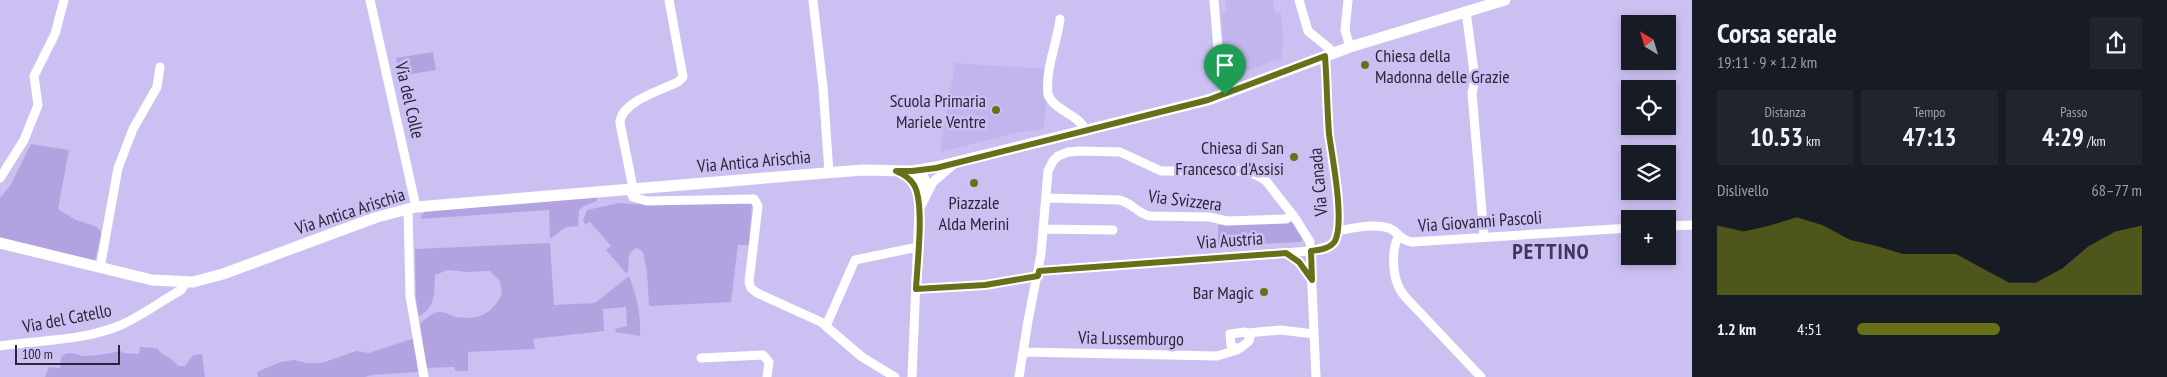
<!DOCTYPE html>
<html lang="it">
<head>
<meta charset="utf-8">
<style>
	:root { --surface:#171b24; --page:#20242c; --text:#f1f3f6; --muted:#9ea1a6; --accent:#677019 }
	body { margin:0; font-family:"PT Sans Narrow",sans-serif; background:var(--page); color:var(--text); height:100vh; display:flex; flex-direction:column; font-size:19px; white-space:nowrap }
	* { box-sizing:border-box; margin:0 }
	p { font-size:16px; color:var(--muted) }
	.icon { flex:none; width:28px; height:28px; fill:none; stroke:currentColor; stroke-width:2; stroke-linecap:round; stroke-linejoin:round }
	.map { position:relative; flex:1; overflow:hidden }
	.details { display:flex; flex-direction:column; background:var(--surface); width:475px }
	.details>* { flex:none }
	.needle { width:32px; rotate:322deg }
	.buttons { position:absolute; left:1621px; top:15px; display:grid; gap:10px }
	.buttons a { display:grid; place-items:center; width:55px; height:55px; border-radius:0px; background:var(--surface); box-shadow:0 2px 8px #0003; font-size:25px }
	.scale { position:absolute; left:15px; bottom:12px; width:105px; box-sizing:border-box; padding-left:5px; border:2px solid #2b2639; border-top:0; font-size:14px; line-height:18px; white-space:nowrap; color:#2b2639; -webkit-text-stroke:4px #ccc0f2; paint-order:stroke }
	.pin { position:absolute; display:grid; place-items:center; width:42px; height:42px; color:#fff; margin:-51px -21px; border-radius:50% 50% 50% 0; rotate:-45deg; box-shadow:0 0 5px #0007 }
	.pin .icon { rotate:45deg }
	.round { display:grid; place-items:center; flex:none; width:52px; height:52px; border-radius:0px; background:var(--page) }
	.summary { display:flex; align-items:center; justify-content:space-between; height:85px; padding:0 25px }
	h1 { font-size:28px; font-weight:700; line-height:38px }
	.metrics { display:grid; grid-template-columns:repeat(3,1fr); gap:8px; height:85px; padding:5px 25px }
	.metrics div { display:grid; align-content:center; border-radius:0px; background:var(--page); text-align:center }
	.metrics b { font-size:25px; font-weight:700 }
	.metrics small { font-size:14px; font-weight:400 }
	.metrics p { font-size:14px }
	.chart { height:140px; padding:10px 25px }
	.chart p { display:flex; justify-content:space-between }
	.chart svg { width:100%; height:90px; margin-top:5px; fill:var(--accent); opacity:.7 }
	ul { padding:0 25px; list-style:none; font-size:16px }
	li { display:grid; grid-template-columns:80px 60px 1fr; align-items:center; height:38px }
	li i { height:12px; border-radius:6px; background:var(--accent) }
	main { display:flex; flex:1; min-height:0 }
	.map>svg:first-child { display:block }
</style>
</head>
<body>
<main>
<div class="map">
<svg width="1692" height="377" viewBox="0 0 1692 377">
	<rect width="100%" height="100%" fill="#ccc0f2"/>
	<!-- built -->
	<path fill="#c2b4ec" d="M1225,0h48l2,13h6l2,24 -2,24 -5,-1 -50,19 -5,-65 5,-1z
		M955,63l90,6 -1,24 2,8 -2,28 -28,4 -76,19z"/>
	<!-- green -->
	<path fill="#b2a3e0" d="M433,52l3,18 -37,6 -3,-18z
		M31,144l38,6 -11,59 18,11 19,6 5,4 1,5 -6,26 -95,-24v-39l10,-12z
		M597,197v4l-11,4 -7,5 -1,16 -12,1 -16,12 -1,-29 -129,9 5,-8z
		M752,202l-3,43h-11l-7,57 -82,4 -2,-33 -4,-21 -6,-4c-13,5 -6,16 -10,26l-21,-24 5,-4 -21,-24 -5,3 -2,-5 4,-10 32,-7 30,2z
		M1287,221h7l12,15 -5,6 -83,4v-21l68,-2z
		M550,243l4,62 41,-2 34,-27c8,21 12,38 11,60l-24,-4 -1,-3 12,-3 -1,-19 -23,2 1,22 -71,8 2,10 -67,3v19h-12l-2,-4 -29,1 -5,-45c6,-4 13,-12 21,-11 5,0 10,4 15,5 23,3 36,-3 46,-23l-2,-13 -10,-10 -23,1 -19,-2 -13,5c-1,17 1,33 -16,41l-3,-16 -1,-51z
		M415,338l3,34 -46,3 -7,2h-107l-1,-5 23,-10 14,-2 13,3h15l34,-12 13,2z
		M140,347l17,1c6,10 15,8 21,18h7l8,-11 9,-1 3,23h-160l4,-10 11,1c1,-4 0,-9 2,-12 7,-7 16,0 23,0 12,0 24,-3 36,-5l2,2 16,1z"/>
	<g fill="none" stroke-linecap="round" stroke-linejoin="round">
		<!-- minor -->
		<path stroke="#fff" stroke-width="9" d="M370,0l46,207
			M1214,0l6,75 5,20
			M1299,0l9,31 22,18 2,4
			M1348,0l-3,30 5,17
			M813,1l10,86 6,86
			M1466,11l9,69 -3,13 12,143
			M1060,19c-3,26 -15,49 -12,76 8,17 31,19 38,36
			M920,170l5,9v15
			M0,178l24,-38 14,-35 -4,-29 21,-42 9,-34
			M633,188l-13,-65c0,-21 42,-33 58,-41l5,-5 -14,-77
			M629,189l4,8 14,4 107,-2 4,7 -9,76 2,6 6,5 64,29 41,35 33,20
			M1046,198l73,2c12,2 18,13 30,16l61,1 17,4 59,-2 7,-4
			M919,206l-3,-27 4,-9
			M408,208l2,88 14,81
			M1668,226l24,-1
			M1043,229l70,1
			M1337,231c17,-3 36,-8 52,-3 10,4 10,12 23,14l218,-14
			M1399,237c-8,9 -6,38 -1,48 2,6 7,12 12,17l71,75
			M1286,253l13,9 12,16
			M100,268l18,-100 15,-39 24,-42 3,-20
			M1039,271l272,-20 20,-6c17,-15 0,-90 -2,-112 -2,-26 -3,-51 -4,-77
			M916,289l69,-4 53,-9
			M826,326l29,-66 63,-13
			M1245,332l5,5 -1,4 -10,8 -8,-3 -1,-12z
			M1247,333l34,-3 33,4
			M0,346c41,-6 83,-5 121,-21 21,-9 40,-24 60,-35l5,-7
			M1023,352l194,4 20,-6
			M701,358l62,-3 6,7 -2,15
			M912,377l7,-167 14,-28 22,-19
			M1019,377l9,-56 13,-67 7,-83 5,-10 5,-5 10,-4 12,-1 40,1 41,19h83l12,4 10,6 29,37 15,24 6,135"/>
		<!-- major -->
		<path stroke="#fff" stroke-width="11" d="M0,243l152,37 41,2 30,-8 154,-57 39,-10 446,-37 50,1 24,-4 272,-67 142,-53 155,-47"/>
	</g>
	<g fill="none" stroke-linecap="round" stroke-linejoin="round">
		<defs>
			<path id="route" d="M1325,56c2,26 2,52 4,78 3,22 16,88 6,107 -5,8 -16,9 -24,10l1,29 -13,-18 -13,-9 -247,18 -1,5 -53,9 -69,4c1,-23 9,-86 -2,-104 -4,-7 -11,-11 -18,-14h16l24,-3 272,-68z"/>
		</defs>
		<!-- route casing -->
		<use href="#route" stroke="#fff" stroke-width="10"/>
		<!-- route -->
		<use href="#route" stroke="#677019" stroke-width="6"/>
	</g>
	<!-- markers -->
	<g fill="#677019" stroke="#ccc0f2" stroke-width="2">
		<circle cx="1365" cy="65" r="5"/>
		<circle cx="996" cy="110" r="5"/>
		<circle cx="1294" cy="157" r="5"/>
		<circle cx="974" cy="183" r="5"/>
		<circle cx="1264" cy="292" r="5"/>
	</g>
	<g text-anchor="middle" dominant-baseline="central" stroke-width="5" stroke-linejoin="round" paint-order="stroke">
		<!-- poi labels -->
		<g font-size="18" fill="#2b2639" stroke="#ccc0f2" text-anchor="end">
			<text x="1375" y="55" text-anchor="start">Chiesa della<tspan x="1375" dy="21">Madonna delle Grazie</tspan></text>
			<text x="986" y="100">Scuola Primaria<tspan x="986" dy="21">Mariele Ventre</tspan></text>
			<text x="1284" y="147">Chiesa di San<tspan x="1284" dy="21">Francesco d'Assisi</tspan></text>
			<text x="974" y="202" text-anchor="middle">Piazzale<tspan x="974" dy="21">Alda Merini</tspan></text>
			<text x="1254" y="292">Bar Magic</text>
		</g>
		<!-- street labels -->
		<g font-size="18" fill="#2b2639" stroke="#ccc0f2">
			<text transform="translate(410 100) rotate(77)">Via del Colle</text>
			<text transform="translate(754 161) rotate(-5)">Via Antica Arischia</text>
			<text transform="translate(1318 182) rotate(-95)">Via Canada</text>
			<text transform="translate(1185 200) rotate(7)">Via Svizzera</text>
			<text transform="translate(350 211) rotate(-18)">Via Antica Arischia</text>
			<text transform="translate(1480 221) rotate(-4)">Via Giovanni Pascoli</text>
			<text transform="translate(1230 240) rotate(-4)">Via Austria</text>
			<text transform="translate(67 318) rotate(-11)">Via del Catello</text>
			<text transform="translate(1131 338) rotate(1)">Via Lussemburgo</text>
		</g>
		<!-- district labels -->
		<g font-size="22" font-weight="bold" letter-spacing="1" fill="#42365f" stroke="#ccc0f2">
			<text x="1551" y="251">PETTINO</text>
		</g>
	</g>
</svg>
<div class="buttons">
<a><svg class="needle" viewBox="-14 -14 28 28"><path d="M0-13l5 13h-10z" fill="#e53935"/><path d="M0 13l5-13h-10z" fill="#9ea1a6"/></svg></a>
<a><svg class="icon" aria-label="locate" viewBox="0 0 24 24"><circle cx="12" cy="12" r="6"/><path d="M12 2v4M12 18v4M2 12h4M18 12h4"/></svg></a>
<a><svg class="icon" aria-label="layers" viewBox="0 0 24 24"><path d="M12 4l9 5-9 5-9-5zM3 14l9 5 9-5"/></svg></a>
<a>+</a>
</div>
<div class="scale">100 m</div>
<div class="pin" style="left:1225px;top:95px;background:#1e9e55"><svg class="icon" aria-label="arrive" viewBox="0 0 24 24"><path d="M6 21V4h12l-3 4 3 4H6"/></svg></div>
</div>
<section class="details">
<div class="summary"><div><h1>Corsa serale</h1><p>19:11 · 9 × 1.2 km</p></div><a class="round"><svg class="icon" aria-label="share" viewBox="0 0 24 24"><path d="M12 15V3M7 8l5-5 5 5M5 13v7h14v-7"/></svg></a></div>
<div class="metrics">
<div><p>Distanza</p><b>10.53<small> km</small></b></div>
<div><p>Tempo</p><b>47:13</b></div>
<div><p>Passo</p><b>4:29<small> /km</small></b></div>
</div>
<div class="chart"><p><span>Dislivello</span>68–77 m</p>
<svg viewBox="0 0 160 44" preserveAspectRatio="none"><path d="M0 44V10L10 13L20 10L30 6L40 10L50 17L60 20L70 24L80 24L90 24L100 31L110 38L120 38L130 31L140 20L150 13L160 10V44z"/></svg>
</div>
<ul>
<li><b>1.2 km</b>4:51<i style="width:50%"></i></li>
</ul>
</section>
</main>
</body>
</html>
